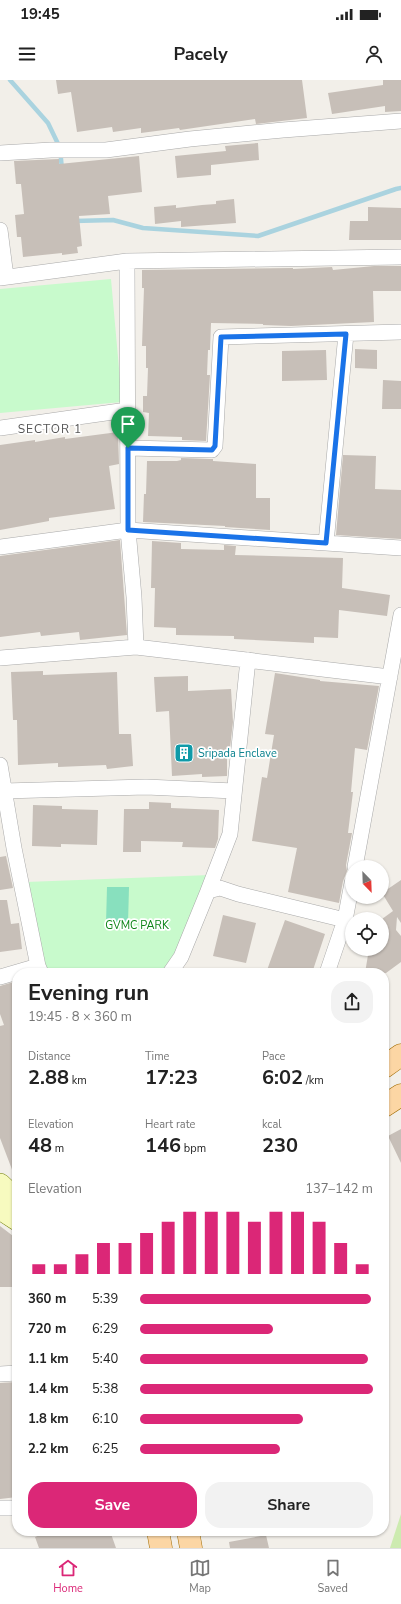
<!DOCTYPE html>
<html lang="en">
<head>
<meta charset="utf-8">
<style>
	:root { --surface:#fff; --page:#f2f2f2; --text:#222; --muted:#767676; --line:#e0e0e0; --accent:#db2777 }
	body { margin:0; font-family:"Nunito Sans",sans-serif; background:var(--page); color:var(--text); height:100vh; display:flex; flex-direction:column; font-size:15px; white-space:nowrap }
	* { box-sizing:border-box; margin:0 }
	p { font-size:13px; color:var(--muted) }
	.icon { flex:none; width:22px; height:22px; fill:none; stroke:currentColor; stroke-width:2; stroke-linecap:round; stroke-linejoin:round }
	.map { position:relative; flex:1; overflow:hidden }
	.sheet { position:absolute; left:12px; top:888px; width:377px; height:568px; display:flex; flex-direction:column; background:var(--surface); border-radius:16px; box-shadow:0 1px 3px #0004 }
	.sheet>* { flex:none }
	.needle { width:26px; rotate:157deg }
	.buttons { position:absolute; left:345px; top:780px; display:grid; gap:8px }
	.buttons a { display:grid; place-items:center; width:44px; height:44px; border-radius:50%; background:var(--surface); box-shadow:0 1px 3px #0004; font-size:20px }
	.pin { position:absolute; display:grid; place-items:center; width:34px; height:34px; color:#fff; margin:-41px -17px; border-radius:50% 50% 50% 0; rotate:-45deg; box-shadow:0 0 4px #0007 }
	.pin .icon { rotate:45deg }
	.round { display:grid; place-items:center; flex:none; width:42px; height:42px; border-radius:16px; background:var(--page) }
	.overview { display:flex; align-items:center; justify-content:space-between; height:68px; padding:0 16px }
	h1 { font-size:22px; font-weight:700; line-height:30px }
	.figures { display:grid; grid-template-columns:repeat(3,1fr); gap:6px; height:68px; padding:4px 16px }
	.figures div { display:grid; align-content:center }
	.figures b { font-size:20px; font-weight:700 }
	.figures small { font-size:11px; font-weight:400 }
	.figures p { font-size:11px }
	.chart { height:112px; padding:8px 16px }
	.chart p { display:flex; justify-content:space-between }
	.chart svg { width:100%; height:72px; margin-top:4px; stroke:var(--accent); stroke-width:6 }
	.primary-button { display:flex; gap:8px; margin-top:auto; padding:8px 16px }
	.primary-button a { flex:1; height:46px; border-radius:16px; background:var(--accent); color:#fff; font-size:16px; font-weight:700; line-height:46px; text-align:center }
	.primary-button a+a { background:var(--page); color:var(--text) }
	ul { padding:0 16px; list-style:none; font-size:13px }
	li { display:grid; grid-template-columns:64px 48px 1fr; align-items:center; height:30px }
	li i { height:10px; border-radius:5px; background:var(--accent) }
	.status { display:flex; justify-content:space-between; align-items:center; height:28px; padding:0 20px; background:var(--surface); direction:ltr }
	.status svg { height:11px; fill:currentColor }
	header { display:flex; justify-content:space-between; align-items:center; height:52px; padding:0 16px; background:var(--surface); font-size:18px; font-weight:700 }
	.tabs { display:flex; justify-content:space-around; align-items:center; height:56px; border-top:1px solid var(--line); background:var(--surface); font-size:11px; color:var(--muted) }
	.tabs a { display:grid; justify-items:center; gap:2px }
	.tabs .on { color:var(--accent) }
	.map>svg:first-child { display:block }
</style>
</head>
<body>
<div class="status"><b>19:45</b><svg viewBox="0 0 49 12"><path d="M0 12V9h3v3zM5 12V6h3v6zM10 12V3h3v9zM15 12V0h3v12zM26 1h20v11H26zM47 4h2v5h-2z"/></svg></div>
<header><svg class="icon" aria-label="menu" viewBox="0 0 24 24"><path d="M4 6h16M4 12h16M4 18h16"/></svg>Pacely<svg class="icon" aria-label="person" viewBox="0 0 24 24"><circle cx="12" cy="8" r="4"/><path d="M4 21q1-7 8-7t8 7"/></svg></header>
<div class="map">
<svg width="401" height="1468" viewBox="0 0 401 1468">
	<rect width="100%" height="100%" fill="#f2efe9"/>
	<!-- grass -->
	<path fill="#cdebb0" d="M401,1434v34h-11z"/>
	<!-- park -->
	<path fill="#c8facc" d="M111,199l11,123 -122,11v-124z
		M210,795l-44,98h-119l-21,-91z"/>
	<!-- pitch -->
	<path fill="#88e0be" d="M107,807h22l-1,37h-22z"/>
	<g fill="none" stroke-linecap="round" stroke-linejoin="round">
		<!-- stream -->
		<path stroke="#aad3df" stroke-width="4.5" d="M10,0l38,43 12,25 2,22
			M74,141l39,-1 30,8 115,8 138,-47 5,-1"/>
	</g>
	<!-- building -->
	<path fill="#c7bfb8" d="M56,0h246l5,38 -51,6 -1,-5 -75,11 -1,-2 -38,5v-5l-28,4 -1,-5 -35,5 -6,-40 -13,2z
		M383,0h18v31l-16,1v-6l-53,8 -4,-21 55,-8z
		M258,63l1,17 -48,5v10l-34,3 -2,-22 51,-5 -1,-5z
		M139,76l3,36 -34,4 2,18 -31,2 3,30 -5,1 1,6 -16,2v-2l-39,4 -2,-20h-4l-2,-22 9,-1 -3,-30h-5l-2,-23 45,-2v5z
		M234,119l2,24 -55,4v-6l-26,3 -1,-17 22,-2v3l26,-3 14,-1v-3z
		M368,127l33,1v32h-52l1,-19h18z
		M374,186h27v25h-28l1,31 -83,4 -28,-1v-1l-52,-1 -1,27h-2l-1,25h3l-4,66 -24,-1v-3l-34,-1 1,-23 -6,-1v-16h4l1,-28h-2v-22h-4l2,-58h-2v-18l151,-2v1l39,-2 1,3z
		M355,269l22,1v19l-22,-1z
		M326,270l1,30 -45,1v-30z
		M383,300l18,1v28h-19z
		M118,352l1,32 -10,2 6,43 -66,9v3l-49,9v-85l35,-5v2l30,-5v2z
		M343,375l33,1 -1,33 26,1v49l-65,-4z
		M181,378l29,1h3v2l43,3v34h14v32l-45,-3v-1l-82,-4 1,-28h2l1,-33h30l4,-1z
		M120,460l7,95 -47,5 -1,-8 -38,4 -1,-4 -40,5v-81z
		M152,461l29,2v6l43,1v-5l12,1 -1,9 108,3 -1,30 48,7 -3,21 -48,-6 -1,28 -24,-1v6l-80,-4v-3l-58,-1v-7l-22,-1 1,-39h-4z
		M43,591v4l74,-3 2,62h12l2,32 -26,3 -1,-4 -48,2v-4l-40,2 -1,-45h-4l-2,-48z
		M275,593l45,7v1l59,5 -12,64 -12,-2 -4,44h2l-5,41h4l-6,32 1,6 -4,10 -4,22 -51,-11 9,-44 -45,-7 10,-64 5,1 7,-43 -9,-1z
		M188,596v15l43,-2 2,33 -3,26h-3v28l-25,1v-3l-30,2 -3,-65 -13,1 -2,-35z
		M149,722l22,1v5l48,2 -1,29 -3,9 -33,-1 1,-5 -42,-1v11h-18l1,-43h25z
		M33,725l29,1v3l36,1 -1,35 -36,-1v3l-29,-1z
		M6,776l7,32 -13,2v-33z
		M401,800v43l-4,-6 -1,13 5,6v26l-15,11h-21l4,-24h13v-30l11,-8 -11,-18z
		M0,820h7l4,24 8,-1 3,26 -22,3z
		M223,835l33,8 -10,40 -33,-7z
		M285,840l40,14 -13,39h-46z
		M17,901v199h-1l-16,-42v-112l4,-1 -4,-11v-28z
		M401,1049v34l-13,-27z
		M0,1146l17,13v15l-4,-4 1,37h-14z
		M17,1302v115l-17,2v-116z
		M50,1451h60l6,17h-77l-4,-11z
		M266,1455l3,13h-39l-1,-6z"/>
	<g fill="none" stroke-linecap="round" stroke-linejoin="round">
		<defs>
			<path id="street" d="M0,73l51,-3h55l84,-11 93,-9 118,-9
				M0,150l6,47
				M0,198l127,-17 274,-4
				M0,348l127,-18
				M128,368l84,2 3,-4 6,-109 180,-5
				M326,463l20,-209
				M0,467l128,-17 273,18
				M136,567l254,30
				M0,578l136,-11 -2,-50 -6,-67 -1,-269
				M0,685l14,83 24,118 3,7
				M4,711l142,-4 88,4
				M355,787l46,-252
				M208,811l22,-57 18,-174
				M170,893l11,-16 27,-66 12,-3 18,6 107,26
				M327,893l18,-53 7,-37
				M0,897l38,-11
				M0,1294l17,-1
				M0,1428h17"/>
			<path id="secondary" d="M0,1104l17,16
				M0,1129l17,11"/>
			<path id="primary" d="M384,987l17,-12
				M384,1026l17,-11
				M158,1451l3,17
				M188,1451l3,17"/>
		</defs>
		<!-- street casing -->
		<use href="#street" stroke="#a9a9a9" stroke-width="16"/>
		<!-- secondary casing -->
		<use href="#secondary" stroke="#707d05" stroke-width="22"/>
		<!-- primary casing -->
		<use href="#primary" stroke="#a06b00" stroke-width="23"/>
		<!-- street -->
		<use href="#street" stroke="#fff" stroke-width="15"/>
		<!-- secondary -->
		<use href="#secondary" stroke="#f7fabf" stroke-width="21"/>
		<!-- primary -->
		<use href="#primary" stroke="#fcd6a4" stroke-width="22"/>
	</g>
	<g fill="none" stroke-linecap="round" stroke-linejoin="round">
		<defs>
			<path id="route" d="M346,254l-20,209 -198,-13v-82l84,2 3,-4 6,-109z"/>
		</defs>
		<!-- route casing -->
		<use href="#route" stroke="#fff" stroke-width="8"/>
		<!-- route -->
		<use href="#route" stroke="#1a73e8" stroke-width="5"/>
	</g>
	<!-- icons -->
	<defs>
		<symbol id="building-square" viewBox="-11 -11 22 22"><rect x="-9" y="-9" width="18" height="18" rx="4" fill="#0f9aa8" stroke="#fff"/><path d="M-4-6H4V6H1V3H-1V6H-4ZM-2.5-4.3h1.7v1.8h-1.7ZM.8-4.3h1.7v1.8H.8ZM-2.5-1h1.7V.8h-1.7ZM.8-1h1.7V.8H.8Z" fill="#fff"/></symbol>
	</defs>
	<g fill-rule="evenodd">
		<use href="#building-square" x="173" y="662" width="22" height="22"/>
	</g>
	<g text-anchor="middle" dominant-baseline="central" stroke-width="3.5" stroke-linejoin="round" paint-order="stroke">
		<!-- culture labels -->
		<g font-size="11" fill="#0d838f" stroke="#fff" text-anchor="start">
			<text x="198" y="673">Sripada Enclave</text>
		</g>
		<!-- park labels -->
		<g font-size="11" fill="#0c8416" stroke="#fff">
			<text x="137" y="845">GVMC PARK</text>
		</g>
		<!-- neighbourhood labels -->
		<g font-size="12" letter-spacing="1" fill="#555" stroke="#fff">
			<text x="50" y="349">SECTOR 1</text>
		</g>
	</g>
</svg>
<div class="buttons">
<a><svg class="needle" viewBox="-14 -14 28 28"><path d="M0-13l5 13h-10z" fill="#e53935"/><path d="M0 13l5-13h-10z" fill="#767676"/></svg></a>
<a><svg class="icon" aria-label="locate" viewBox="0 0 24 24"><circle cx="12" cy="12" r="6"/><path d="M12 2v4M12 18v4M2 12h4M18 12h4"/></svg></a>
</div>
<div class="pin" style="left:128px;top:368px;background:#1e9e55"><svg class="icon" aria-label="arrive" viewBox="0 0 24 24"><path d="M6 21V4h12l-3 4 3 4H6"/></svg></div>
<section class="sheet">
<div class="overview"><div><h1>Evening run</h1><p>19:45 · 8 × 360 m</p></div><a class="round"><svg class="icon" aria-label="share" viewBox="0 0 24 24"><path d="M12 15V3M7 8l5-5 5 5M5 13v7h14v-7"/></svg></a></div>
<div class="figures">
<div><p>Distance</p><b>2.88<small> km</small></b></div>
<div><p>Time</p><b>17:23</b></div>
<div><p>Pace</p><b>6:02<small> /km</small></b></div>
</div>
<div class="figures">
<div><p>Elevation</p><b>48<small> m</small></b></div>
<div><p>Heart rate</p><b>146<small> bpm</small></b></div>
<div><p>kcal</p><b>230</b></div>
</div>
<div class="chart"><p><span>Elevation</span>137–142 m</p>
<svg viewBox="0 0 160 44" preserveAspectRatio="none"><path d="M5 44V38M15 44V38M25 44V32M35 44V25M45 44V25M55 44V19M65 44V12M75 44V6M85 44V6M95 44V6M105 44V12M115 44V6M125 44V6M135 44V12M145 44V25M155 44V38"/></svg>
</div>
<ul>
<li><b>360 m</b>5:39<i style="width:99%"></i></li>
<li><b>720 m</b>6:29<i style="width:57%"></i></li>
<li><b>1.1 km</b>5:40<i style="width:98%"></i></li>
<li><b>1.4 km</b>5:38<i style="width:100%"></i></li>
<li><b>1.8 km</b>6:10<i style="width:70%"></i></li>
<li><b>2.2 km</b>6:25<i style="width:60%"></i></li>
</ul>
<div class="primary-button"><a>Save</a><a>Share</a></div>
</section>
</div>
<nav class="tabs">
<a class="on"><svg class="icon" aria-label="home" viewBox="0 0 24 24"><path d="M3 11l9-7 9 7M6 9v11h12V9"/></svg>Home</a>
<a><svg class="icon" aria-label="map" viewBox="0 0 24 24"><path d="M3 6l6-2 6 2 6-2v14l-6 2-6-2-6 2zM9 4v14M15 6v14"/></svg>Map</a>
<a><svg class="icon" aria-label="saved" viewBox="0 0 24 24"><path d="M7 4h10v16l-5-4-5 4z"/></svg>Saved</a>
</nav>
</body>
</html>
